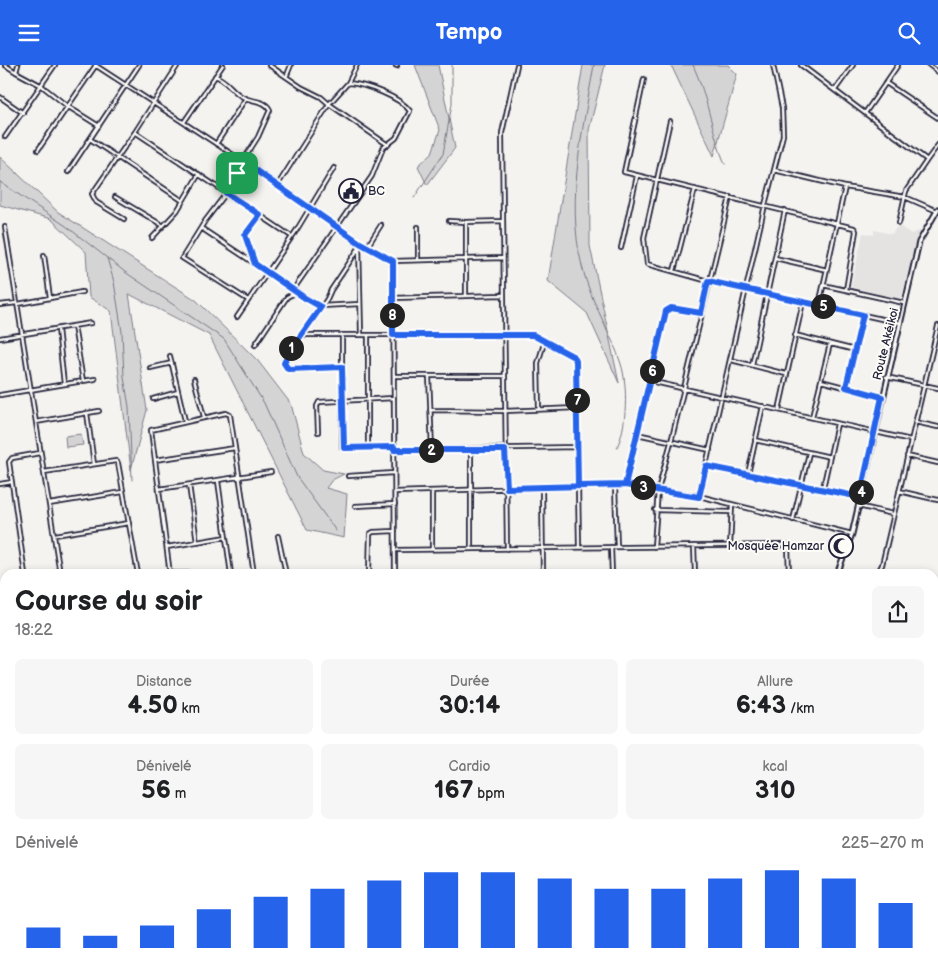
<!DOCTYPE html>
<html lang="fr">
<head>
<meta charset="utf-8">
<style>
	:root { --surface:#fff; --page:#f6f6f6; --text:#202124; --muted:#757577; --accent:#2563eb }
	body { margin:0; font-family:"Balsamiq Sans",sans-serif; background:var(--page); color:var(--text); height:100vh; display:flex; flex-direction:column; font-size:19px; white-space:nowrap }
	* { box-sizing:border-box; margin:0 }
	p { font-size:16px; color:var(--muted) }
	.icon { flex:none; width:28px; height:28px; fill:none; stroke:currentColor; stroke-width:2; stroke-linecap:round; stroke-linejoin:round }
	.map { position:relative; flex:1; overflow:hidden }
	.drawer { position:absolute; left:0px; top:504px; width:939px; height:406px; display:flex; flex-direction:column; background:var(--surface); border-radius:15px 15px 0 0; box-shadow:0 2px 8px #0003 }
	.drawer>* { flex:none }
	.pin { position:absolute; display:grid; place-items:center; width:42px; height:42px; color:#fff; margin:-21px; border-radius:10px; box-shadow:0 2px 8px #0006 }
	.km { position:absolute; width:25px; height:25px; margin:-12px; border-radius:50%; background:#222; color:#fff; font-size:14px; line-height:25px; text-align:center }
	.round { display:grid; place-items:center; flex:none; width:52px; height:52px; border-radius:8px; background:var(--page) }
	.headline { display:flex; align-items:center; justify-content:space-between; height:85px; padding:0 15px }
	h1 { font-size:28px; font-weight:800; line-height:38px }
	.stats { display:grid; grid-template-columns:repeat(3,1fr); gap:8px; height:85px; padding:5px 15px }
	.stats div { display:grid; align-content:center; border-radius:8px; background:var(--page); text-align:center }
	.stats b { font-size:25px; font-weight:800 }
	.stats small { font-size:14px; font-weight:400 }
	.stats p { font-size:14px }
	.chart { height:140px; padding:10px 15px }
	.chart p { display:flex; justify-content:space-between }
	.chart svg { width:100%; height:90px; margin-top:5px; stroke:var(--accent); stroke-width:6 }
	header { display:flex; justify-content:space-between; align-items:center; height:65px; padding:0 15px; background:var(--accent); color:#fff; font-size:22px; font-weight:800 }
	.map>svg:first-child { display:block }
</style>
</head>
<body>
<header><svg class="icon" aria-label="menu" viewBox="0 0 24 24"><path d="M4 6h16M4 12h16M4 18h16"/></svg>Tempo<svg class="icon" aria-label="search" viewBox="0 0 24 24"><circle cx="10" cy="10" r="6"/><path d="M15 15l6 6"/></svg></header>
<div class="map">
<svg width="938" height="909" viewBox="0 0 938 909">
	<rect width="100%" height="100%" fill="#f4f3ef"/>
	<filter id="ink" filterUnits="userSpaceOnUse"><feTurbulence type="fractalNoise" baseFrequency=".02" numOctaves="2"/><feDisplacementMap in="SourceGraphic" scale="10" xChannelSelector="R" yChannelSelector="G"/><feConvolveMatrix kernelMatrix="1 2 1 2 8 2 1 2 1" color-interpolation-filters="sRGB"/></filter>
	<g filter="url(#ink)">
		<!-- built -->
		<path fill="#e4e3e2" d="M898,160l13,9 7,-3 4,2 -5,6 -16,61 -50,-13 12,-54 11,2v-5l18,4z
			M76,905h31l-1,4h-31z
			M260,905h37l-1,4h-37z"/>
		<!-- green -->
		<path fill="#d5d4d5" stroke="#7c7b88" d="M415,0h23l17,83 -28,37 -9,-19 14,-13 8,-23z
			M583,0h22l-16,65 1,116 29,137 -32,-70 -39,-32z
			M671,0h57l9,9 -23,82z
			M0,92l58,55 138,88 62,61 33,43 13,49 19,17 21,4 -12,6 -6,8 21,6 -3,44 -37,-8 -98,-195 -80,-41 18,116 -16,60 -20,-159 -22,-14 -3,-45 -35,-33 -51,-14z
			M81,369l2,11 -17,2 -1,-11z
			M5,624v46l-5,-2v-37z"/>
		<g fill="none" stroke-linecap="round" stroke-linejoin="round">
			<!-- stream -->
			<path stroke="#757582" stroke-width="1" d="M594,0c-12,70 -31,145 -8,215 9,29 26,55 35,84 7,21 6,64 -4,83
				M693,0c15,32 18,66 32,99
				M0,117l66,44 59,46 99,67 40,64 33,74 39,54
				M414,133l29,-44 9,-50v-39
				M107,193l7,24 8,50 2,45 5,30 3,73"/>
			<defs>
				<path id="minor" d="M5,0l11,7
					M18,0l-2,7 26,14 25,20 32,20
					M95,0l166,108 98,70 34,18 110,-3
					M269,0l32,22 20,10 8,7 59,41
					M395,0l2,1
					M801,0l126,95 11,-15
					M929,0l9,7
					M287,10l4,-10
					M215,11c13,4 17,16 28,21 9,5 23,3 27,13l-12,27 -17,27 -7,19 -29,38 -23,37 66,42
					M644,14l-20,93 230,56 2,3 -10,59
					M886,18l52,35
					M835,25l18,-25
					M0,32l23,16
					M865,48l33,-48
					M670,56l-26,117 3,26 61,17 192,42
					M184,57l39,-57
					M135,67l156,104
					M5,72l50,-72
					M90,74l93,62
					M216,79l30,-46
					M38,85l58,-85
					M774,105l71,17 60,10 32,14
					M68,107l71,-107
					M277,121l52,-82 19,-21 9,-18
					M115,132l47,28
					M124,154l-28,-17 -4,-8 43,-62 43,-67
					M449,156l17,1v74
					M466,157l37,-1
					M899,158l7,-32 21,-31
					M5,162l55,347
					M418,162v32
					M201,163l116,77 4,1 39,-2
					M152,173l25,-27 22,-37
					M359,178l2,91
					M367,182l14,-22
					M621,183l16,-72
					M775,193l52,12
					M393,196l2,313
					M255,198l-10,-28 15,-20
					M674,206l21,-82
					M823,220l81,18
					M293,225l79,-114 11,-28 13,-10 14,-27c-10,-14 -45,-27 -62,-28
					M50,233l32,-6
					M392,233l111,-3
					M18,239l32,-6 -6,-43
					M0,240l17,-2
					M819,240l26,-118
					M237,252l59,-86 38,-63
					M74,261l9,55
					M58,264l6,55
					M303,270h230l41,22 2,4 3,186
					M342,270v112h52
					M368,270v112
					M795,270l60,15
					M0,273l91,-15
					M255,280l32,-48 10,-5
					M170,291l15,65
					M731,295l55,14
					M752,300l33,-155
					M342,302l-54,2 -4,-8 43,-62 4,-9 28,-42
					M150,303l22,-5
					M394,311h110
					M429,311l3,74
					M886,312l52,11
					M194,314l10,38
					M650,316l261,59
					M821,316l61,16
					M846,322l17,-72
					M0,330l95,-16
					M153,334l25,-7
					M430,345l75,1 72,-3
					M539,345l-1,-47 7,-23
					M779,345l24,-108
					M87,348l7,51
					M812,352l18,-73
					M36,357l63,-11
					M915,357l23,5
					M318,367l-1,-26 2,-4 75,-4
					M637,369l73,16
					M755,375l75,17
					M395,385l183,-3
					M907,391l31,7
					M155,395l80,-12
					M706,401l154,31
					M44,407l72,-11 2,2 20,111
					M748,409l15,-68
					M348,411l46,-3
					M218,416l13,93
					M0,419l12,-2
					M189,420l8,57
					M615,420l2,62
					M625,420l41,-174 5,-3 30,5
					M542,422l1,87
					M823,423l14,-64
					M159,424l112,-17
					M899,426l39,9
					M395,427l230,-7 74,11 153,38
					M699,431l66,-291 18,-70 -1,-27 -9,-43
					M49,439l74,-12
					M355,441l40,-2
					M858,441l35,8
					M655,445l76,2
					M793,455l16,-67
					M55,470l74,-12
					M278,471l8,38
					M694,481l1,28
					M730,481l2,-41
					M167,482l59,-10
					M611,482l1,27
					M654,482l4,-57 13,-48 59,-245
					M432,484v-57
					M471,484v-99
					M507,484l-5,-416 15,-68
					M395,485l389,-5 4,1 1,28
					M25,509l-16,-112 3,-4 28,-5
					M170,509l-19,-144 75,-17 4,2 24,159
					M369,509l1,-40 3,-2 22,-1
					M877,509l5,-9 56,-239
					M0,540h5
					M934,545h4
					M0,582l5,4
					M1,583l4,-5
					M934,596h4
					M934,635h4
					M934,673h4
					M0,677l5,3
					M934,706h4
					M0,711l5,3
					M0,745l5,-6
					M934,763h4
					M0,771l5,-1
					M0,796l5,-1
					M934,796h4
					M0,820l5,-1 -5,46
					M934,828h4
					M0,850h5
					M934,861h4
					M934,885h4
					M179,905l16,4
					M573,905v4
					M719,905l1,4
					M15,909l3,-4
					M73,909l1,-4
					M120,909l1,-4
					M232,909l1,-4
					M255,909l1,-4
					M303,909h15
					M371,909l3,-4
					M506,909v-4
					M543,909v-4
					M607,909v-4
					M666,909v-4
					M698,909v-4
					M764,909v-4
					M865,909v-4"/>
				<path id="tertiary" d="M154,509h39
					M837,509l15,-40 67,-292 19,-33
					M0,531h5
					M485,909v-4
					M828,909v-4"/>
			</defs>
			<!-- minor casing -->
			<use href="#minor" stroke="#22223b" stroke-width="6"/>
			<!-- tertiary casing -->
			<use href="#tertiary" stroke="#22223b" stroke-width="7"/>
			<!-- minor -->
			<use href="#minor" stroke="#fdfcf7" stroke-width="2.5"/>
			<!-- tertiary -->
			<use href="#tertiary" stroke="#fdfcf7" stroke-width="3"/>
		</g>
	</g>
	<g fill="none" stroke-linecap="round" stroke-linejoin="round" filter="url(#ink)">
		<defs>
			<path id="route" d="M237,108l-11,20 34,22 -15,20 10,29 50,34 16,9 -31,44 -6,12 4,6 54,-2 2,81 50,-1v3h111l2,38 118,-3 74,12 7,-31 154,31 22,-100 -36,-10 17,-72 -155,-34 -7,32 -30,-5 -5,3 -41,174 -47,1 -2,-125 -2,-4 -41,-22h-140v-74l-33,-18 -118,-82 -5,12"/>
		</defs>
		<!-- route casing -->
		<use href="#route" stroke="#fff" stroke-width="10"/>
		<!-- route -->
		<use href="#route" stroke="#2563eb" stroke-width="6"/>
	</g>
	<!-- icons -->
	<defs>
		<symbol id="civic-ring" viewBox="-11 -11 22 22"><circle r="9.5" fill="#fdfcf7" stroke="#22223b" stroke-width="1.5"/><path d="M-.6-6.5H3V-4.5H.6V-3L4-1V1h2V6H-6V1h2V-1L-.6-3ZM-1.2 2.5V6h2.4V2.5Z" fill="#22223b"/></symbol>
		<symbol id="mosque-ring" viewBox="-11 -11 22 22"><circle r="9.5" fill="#fdfcf7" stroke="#22223b" stroke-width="1.5"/><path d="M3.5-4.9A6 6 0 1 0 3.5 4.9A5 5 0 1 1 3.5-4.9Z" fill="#22223b"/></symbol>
	</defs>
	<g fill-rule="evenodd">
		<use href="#civic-ring" x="337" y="112" width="28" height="28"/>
		<use href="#mosque-ring" x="827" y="467" width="28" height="28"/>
	</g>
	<g text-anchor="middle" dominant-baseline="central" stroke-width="4" stroke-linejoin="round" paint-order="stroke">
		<!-- poi labels -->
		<g font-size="12" fill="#22223b" stroke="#fdfcf7" text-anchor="start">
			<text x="368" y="126">BC</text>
			<text x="824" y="481" text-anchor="end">Mosquée Hamzar</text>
		</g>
		<!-- street labels -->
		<g font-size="12" fill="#22223b" stroke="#fdfcf7">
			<text transform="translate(886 279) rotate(-76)">Route Akéikoi</text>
		</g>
	</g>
</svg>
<div class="pin" style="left:237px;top:108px;background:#1e9e55"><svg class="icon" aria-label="arrive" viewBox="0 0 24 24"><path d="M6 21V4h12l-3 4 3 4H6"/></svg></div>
<b class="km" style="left:291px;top:283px">1</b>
<b class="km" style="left:431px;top:385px">2</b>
<b class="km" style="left:643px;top:422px">3</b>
<b class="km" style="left:861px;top:427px">4</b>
<b class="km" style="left:823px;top:241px">5</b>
<b class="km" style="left:652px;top:306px">6</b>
<b class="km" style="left:577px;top:335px">7</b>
<b class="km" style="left:392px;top:250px">8</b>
<section class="drawer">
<div class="headline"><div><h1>Course du soir</h1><p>18:22</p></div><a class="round"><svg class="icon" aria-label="share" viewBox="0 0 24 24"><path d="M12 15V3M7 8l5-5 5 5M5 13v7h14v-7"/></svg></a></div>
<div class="stats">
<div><p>Distance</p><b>4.50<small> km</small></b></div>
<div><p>Durée</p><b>30:14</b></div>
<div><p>Allure</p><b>6:43<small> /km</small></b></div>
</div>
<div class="stats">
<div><p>Dénivelé</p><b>56<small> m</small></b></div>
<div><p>Cardio</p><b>167<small> bpm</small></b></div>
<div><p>kcal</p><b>310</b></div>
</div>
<div class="chart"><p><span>Dénivelé</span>225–270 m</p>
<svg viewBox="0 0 160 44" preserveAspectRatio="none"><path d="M5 44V34M15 44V38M25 44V33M35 44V25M45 44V19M55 44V15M65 44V11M75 44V7M85 44V7M95 44V10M105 44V15M115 44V15M125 44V10M135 44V6M145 44V10M155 44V22"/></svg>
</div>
</section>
</div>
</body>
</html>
